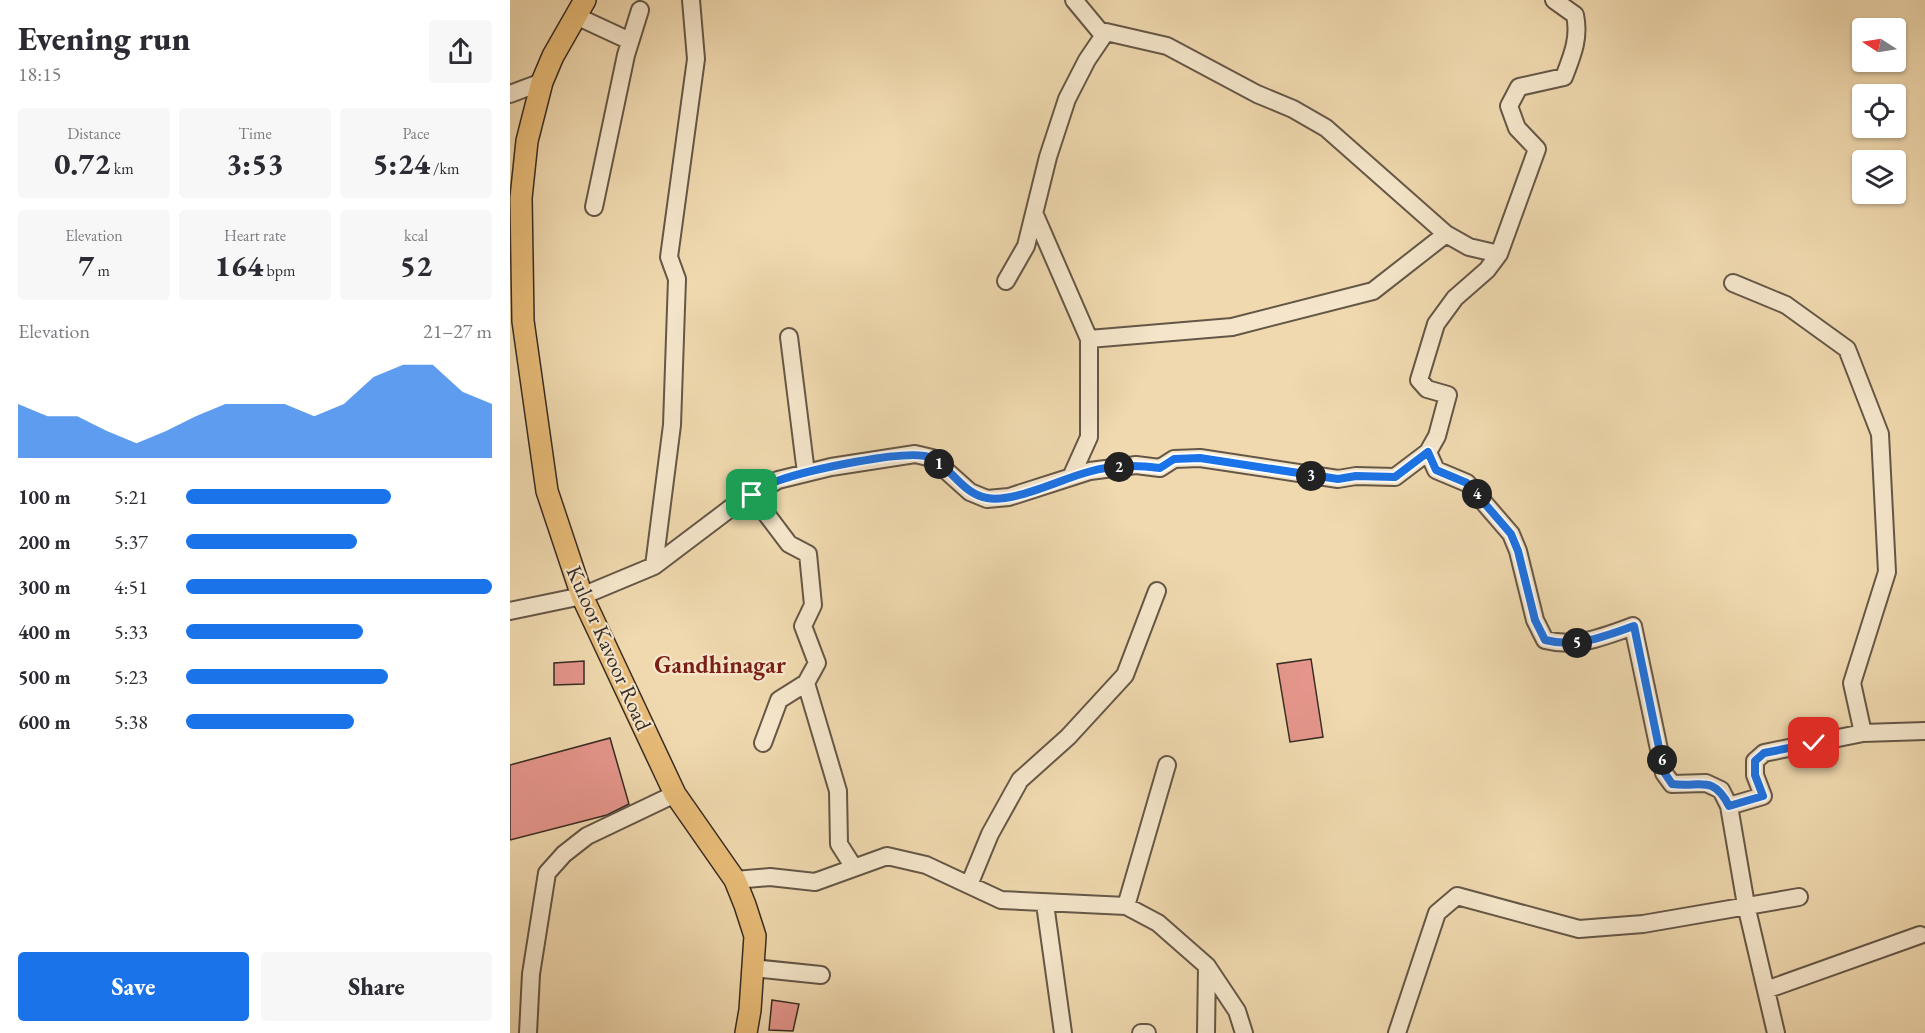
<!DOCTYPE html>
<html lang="en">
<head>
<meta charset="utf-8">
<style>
	:root { --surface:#fff; --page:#f7f7f7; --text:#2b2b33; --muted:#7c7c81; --accent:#1a73e8 }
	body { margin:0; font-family:"EB Garamond",serif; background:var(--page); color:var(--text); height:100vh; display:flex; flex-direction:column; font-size:22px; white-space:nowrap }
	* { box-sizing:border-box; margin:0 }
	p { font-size:20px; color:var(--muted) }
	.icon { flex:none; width:33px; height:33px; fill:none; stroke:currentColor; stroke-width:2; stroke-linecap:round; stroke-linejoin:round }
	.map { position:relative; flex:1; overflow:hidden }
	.sheet { display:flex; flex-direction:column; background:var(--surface); width:510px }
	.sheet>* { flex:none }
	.needle { width:39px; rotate:282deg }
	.fabs { position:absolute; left:1342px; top:18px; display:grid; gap:12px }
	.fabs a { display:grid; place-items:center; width:54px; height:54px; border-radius:6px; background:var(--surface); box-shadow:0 2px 4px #0004; font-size:30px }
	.pin { position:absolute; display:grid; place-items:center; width:51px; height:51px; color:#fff; margin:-26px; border-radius:12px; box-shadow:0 3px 9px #0006 }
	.km { position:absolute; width:30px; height:30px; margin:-15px; border-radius:50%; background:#222; color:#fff; font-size:16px; line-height:30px; text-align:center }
	.round { display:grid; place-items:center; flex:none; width:63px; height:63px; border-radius:6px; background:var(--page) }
	.headline { display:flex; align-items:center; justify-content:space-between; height:102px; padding:0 18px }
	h1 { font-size:33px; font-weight:800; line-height:45px }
	.figures { display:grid; grid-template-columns:repeat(3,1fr); gap:9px; height:102px; padding:6px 18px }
	.figures div { display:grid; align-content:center; border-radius:6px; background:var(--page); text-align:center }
	.figures b { font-size:30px; font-weight:800 }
	.figures small { font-size:16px; font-weight:400 }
	.figures p { font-size:16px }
	.chart { height:168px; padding:12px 18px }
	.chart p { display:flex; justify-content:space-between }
	.chart svg { width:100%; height:108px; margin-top:6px; fill:var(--accent); opacity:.7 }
	.action { display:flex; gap:12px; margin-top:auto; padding:12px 18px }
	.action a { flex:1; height:69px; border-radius:6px; background:var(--accent); color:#fff; font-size:24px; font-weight:800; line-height:69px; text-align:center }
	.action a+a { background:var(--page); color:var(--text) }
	ul { padding:0 18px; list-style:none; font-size:20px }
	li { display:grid; grid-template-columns:96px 72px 1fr; align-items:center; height:45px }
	li i { height:15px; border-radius:8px; background:var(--accent) }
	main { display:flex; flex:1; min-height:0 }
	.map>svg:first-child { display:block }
</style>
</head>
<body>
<main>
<section class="sheet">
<div class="headline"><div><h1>Evening run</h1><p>18:15</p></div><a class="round"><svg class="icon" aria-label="share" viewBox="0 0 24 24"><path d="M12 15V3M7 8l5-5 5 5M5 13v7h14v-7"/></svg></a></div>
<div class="figures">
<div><p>Distance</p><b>0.72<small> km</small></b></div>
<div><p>Time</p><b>3:53</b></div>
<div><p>Pace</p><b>5:24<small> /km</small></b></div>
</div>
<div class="figures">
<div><p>Elevation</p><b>7<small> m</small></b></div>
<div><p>Heart rate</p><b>164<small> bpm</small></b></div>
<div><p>kcal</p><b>52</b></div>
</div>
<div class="chart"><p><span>Elevation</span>21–27 m</p>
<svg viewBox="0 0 160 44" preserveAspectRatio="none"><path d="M0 44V22L10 27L20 27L30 33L40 38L50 33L60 27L70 22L80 22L90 22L100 27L110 22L120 11L130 6L140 6L150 17L160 22V44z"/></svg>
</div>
<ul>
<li><b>100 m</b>5:21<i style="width:67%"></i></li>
<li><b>200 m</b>5:37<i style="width:56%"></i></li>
<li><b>300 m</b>4:51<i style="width:100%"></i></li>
<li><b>400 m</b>5:33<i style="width:58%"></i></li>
<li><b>500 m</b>5:23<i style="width:66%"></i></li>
<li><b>600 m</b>5:38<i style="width:55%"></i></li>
</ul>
<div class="action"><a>Save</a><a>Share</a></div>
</section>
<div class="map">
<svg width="1415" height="1033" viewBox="0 0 1415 1033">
	<rect width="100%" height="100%" fill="#f0d9af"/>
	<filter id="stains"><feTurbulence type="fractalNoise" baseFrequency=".00333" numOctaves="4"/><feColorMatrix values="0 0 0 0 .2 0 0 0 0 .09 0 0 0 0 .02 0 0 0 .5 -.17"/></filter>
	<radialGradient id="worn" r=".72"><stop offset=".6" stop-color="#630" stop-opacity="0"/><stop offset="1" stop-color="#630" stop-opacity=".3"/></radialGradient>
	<!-- building -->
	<path fill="#e5968c" stroke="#372c24" stroke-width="1.5" d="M801,659l12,78 -33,5 -13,-78z
		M74,661v23l-30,1v-22z
		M100,738l19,66 -22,11 -97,25v-75z
		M262,1000l27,4 -6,27 -24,-1z"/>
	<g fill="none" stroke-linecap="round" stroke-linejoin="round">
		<defs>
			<path id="minor" d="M564,0l29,35
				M1044,0l21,15c5,23 -3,41 -11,62l-45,10 -10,19 8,22 20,21 -38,105 -12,16 -32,28 -19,26 -17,56 8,9 21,6 -11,41 -9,16 8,18 31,13 44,51 7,17 17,69 10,20c32,8 58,-3 88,-14l31,147 8,11 34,-1 15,7 8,16 17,99 30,128
				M66,16l54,25
				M0,94l32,-12
				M84,207l32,-152 14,-45
				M525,215l54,124v98l-18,40
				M496,281l20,-35 22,-89 19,-58 20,-39 19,-28 61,14 90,48 36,15 33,19 120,106 23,13 30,7
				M1223,283l53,22 61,44 33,85 7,138 -35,111 11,50
				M279,337l17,136
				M579,339l143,-12 141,-36 73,-57
				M242,495l37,49 19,10 5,51 -10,21 14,37 -11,20 -27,17 -16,43
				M144,566l82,-62 42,-24 53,-13 84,-13 17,4 38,34 17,7 22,-2 81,-26 46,-6 24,3 14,-9 26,-1 138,21 18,-3 39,1 33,-25
				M0,611l72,-15 72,-30 18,-141 5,-146 -8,-22 27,-198 -5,-59
				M296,683l32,108 1,53 14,22
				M1219,806l34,-10 -8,-21v-14l9,-8 99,-20 62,-2
				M225,880l35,-3 45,5 72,-26 39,9 75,35 125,6 32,17 49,43 30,45 7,22
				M459,885l21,-51 30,-54 48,-43 57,-62 32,-84
				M535,904l18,129
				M616,906l41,-141
				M243,968l68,7
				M1256,990l154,-55
				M18,1033l3,-59 16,-101 17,-19 23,-18 88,-42
				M631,1033h6
				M696,1033l1,-67
				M887,1033l40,-120 20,-17 122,33 64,-5 156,-27"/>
			<path id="major" d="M75,0l-32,56 -11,26 -15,59 -6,57 2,123 24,170 35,105 93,198 60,86 10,25 10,31 -5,74 -4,23"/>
		</defs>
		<!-- minor casing -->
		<use href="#minor" stroke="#655747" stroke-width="20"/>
		<!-- major casing -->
		<use href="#major" stroke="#372c24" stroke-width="24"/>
		<!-- minor -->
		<use href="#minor" stroke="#f5e6cb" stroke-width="16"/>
		<!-- major -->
		<use href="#major" stroke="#e8bc78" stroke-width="21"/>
	</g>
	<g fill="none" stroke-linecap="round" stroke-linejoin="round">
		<defs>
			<path id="route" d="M242,495c9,-5 18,-12 28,-15 26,-9 130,-33 152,-22 20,11 31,36 55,40 27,5 74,-19 101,-26 23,-7 49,-7 72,-4l14,-9 26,-1 138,21 18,-3 39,1 33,-25 8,18 31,13 44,51 7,17 17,69 10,20c32,8 58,-3 89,-14l30,146 8,12c28,4 41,-10 57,22l34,-10 -8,-21v-14l9,-8 50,-10"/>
		</defs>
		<!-- route casing -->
		<use href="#route" stroke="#fff" stroke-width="12"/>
		<!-- route -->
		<use href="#route" stroke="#1a73e8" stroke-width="8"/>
	</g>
	<g text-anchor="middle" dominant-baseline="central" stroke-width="4.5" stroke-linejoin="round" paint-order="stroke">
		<!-- street labels -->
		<g font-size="22" fill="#372c24" stroke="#f5e6cb">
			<text transform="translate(99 648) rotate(66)">Kuloor Kavoor Road</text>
		</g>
		<!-- neighbourhood labels -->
		<g font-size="24" font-weight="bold" fill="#7a1f14" stroke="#f5e6cb">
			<text x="210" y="664">Gandhinagar</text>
		</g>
	</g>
	<rect width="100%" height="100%" filter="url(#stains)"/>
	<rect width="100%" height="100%" fill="url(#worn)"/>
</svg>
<div class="fabs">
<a><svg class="needle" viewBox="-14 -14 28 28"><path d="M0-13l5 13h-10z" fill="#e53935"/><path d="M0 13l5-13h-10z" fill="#7c7c81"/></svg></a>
<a><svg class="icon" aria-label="locate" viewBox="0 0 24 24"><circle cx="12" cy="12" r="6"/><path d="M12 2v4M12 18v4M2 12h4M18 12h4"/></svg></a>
<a><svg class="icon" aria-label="layers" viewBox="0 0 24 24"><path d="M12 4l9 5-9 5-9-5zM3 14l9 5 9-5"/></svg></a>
</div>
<div class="pin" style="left:242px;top:495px;background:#1e9e55"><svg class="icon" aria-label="arrive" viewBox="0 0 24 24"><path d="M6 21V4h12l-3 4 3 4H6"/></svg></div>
<div class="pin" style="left:1304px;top:743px;background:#d93025"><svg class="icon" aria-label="check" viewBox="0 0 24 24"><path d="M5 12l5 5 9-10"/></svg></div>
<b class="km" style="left:429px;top:464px">1</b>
<b class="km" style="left:609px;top:467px">2</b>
<b class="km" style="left:801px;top:476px">3</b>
<b class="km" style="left:967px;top:494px">4</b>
<b class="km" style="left:1067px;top:643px">5</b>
<b class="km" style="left:1152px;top:760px">6</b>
</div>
</main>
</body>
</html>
